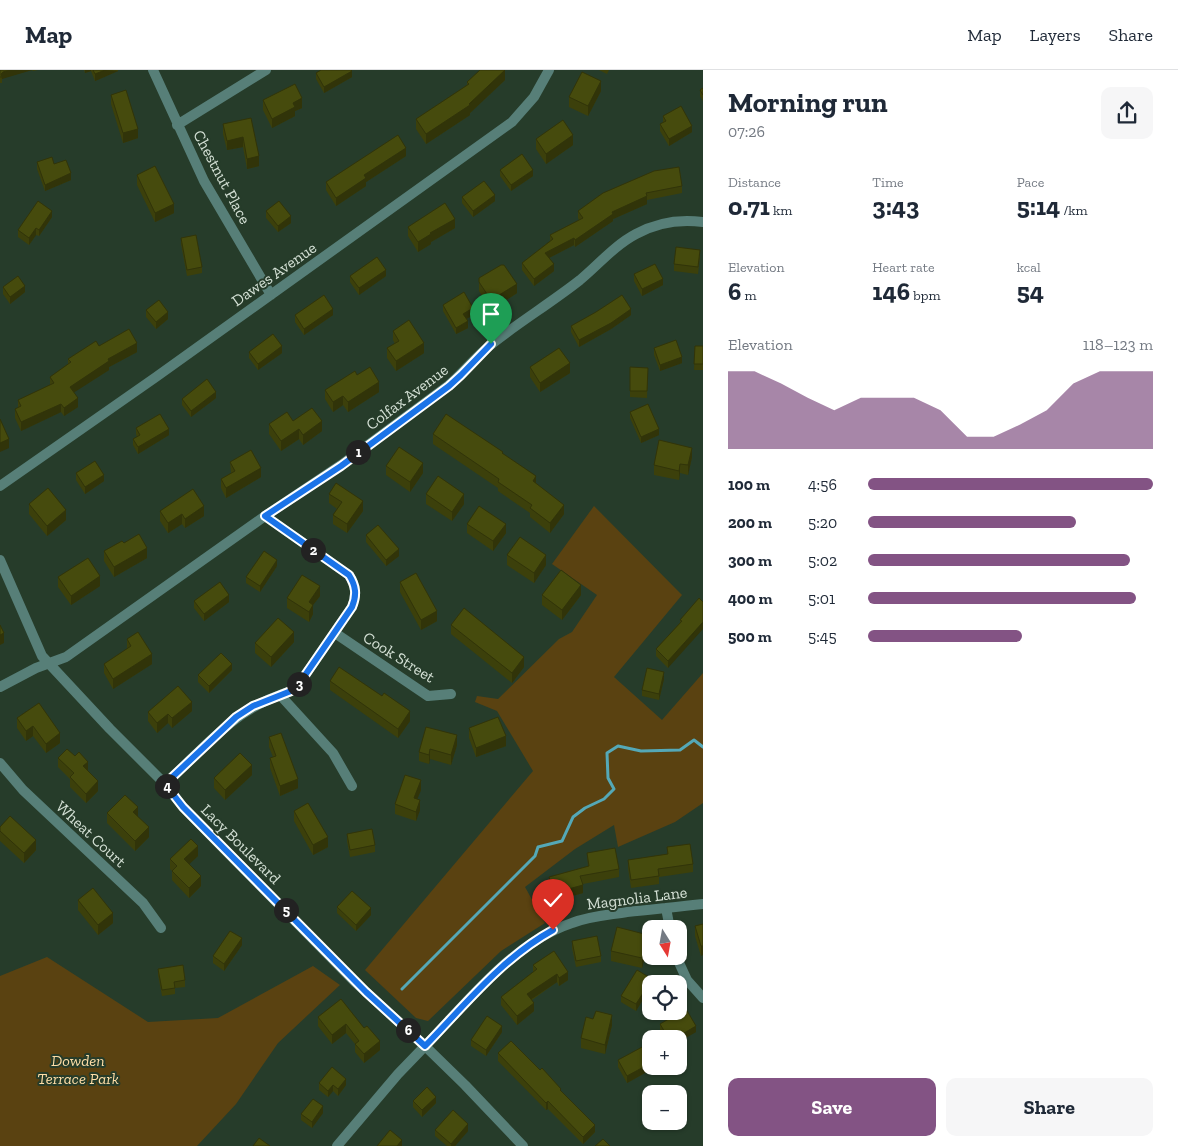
<!DOCTYPE html>
<html lang="en">
<head>
<meta charset="utf-8">
<style>
	:root { --surface:#fff; --page:#f6f6f7; --text:#1f2937; --muted:#747a83; --line:#e0e1e3; --accent:#835384 }
	body { margin:0; font-family:"Zilla Slab",serif; background:var(--page); color:var(--text); height:100vh; display:flex; flex-direction:column; font-size:19px; white-space:nowrap }
	* { box-sizing:border-box; margin:0 }
	p { font-size:16px; color:var(--muted) }
	.icon { flex:none; width:28px; height:28px; fill:none; stroke:currentColor; stroke-width:2; stroke-linecap:round; stroke-linejoin:round }
	.map { position:relative; flex:1; overflow:hidden }
	.details { display:flex; flex-direction:column; background:var(--surface); width:475px }
	.details>* { flex:none }
	.needle { width:32px; rotate:169deg }
	.buttons { position:absolute; left:642px; top:850px; display:grid; gap:10px }
	.buttons a { display:grid; place-items:center; width:45px; height:45px; border-radius:10px; background:var(--surface); box-shadow:0 1px 4px #0004; font-size:25px }
	.pin { position:absolute; display:grid; place-items:center; width:42px; height:42px; color:#fff; margin:-51px -21px; border-radius:50% 50% 50% 0; rotate:-45deg; box-shadow:0 0 5px #0007 }
	.pin .icon { rotate:45deg }
	.km { position:absolute; width:25px; height:25px; margin:-12px; border-radius:50%; background:#222; color:#fff; font-size:14px; line-height:25px; text-align:center }
	.round { display:grid; place-items:center; flex:none; width:52px; height:52px; border-radius:10px; background:var(--page) }
	.head { display:flex; align-items:center; justify-content:space-between; height:85px; padding:0 25px }
	h1 { font-size:28px; font-weight:700; line-height:38px }
	.metrics { display:grid; grid-template-columns:repeat(3,1fr); gap:8px; height:85px; padding:5px 25px }
	.metrics div { display:grid; align-content:center }
	.metrics b { font-size:25px; font-weight:700 }
	.metrics small { font-size:14px; font-weight:400 }
	.metrics p { font-size:14px }
	.chart { height:140px; padding:10px 25px }
	.chart p { display:flex; justify-content:space-between }
	.chart svg { width:100%; height:90px; margin-top:5px; fill:var(--accent); opacity:.7 }
	.button { display:flex; gap:10px; margin-top:auto; padding:10px 25px }
	.button a { flex:1; height:58px; border-radius:10px; background:var(--accent); color:#fff; font-size:20px; font-weight:700; line-height:58px; text-align:center }
	.button a+a { background:var(--page); color:var(--text) }
	ul { padding:0 25px; list-style:none; font-size:16px }
	li { display:grid; grid-template-columns:80px 60px 1fr; align-items:center; height:38px }
	li i { height:12px; border-radius:6px; background:var(--accent) }
	header { display:flex; align-items:center; gap:30px; box-sizing:border-box; height:70px; padding:0 25px; background:var(--surface); border-bottom:1px solid var(--line) }
	header strong { font-size:24px }
	nav { display:flex; gap:28px; margin-inline-start:auto; font-size:18px }
	main { display:flex; flex:1; min-height:0 }
	.map>svg:first-child { display:block }
</style>
</head>
<body>
<header>
<strong>Map</strong>
<nav><a>Map</a><a>Layers</a><a>Share</a></nav>
</header>
<main>
<div class="map">
<svg width="703" height="1076" viewBox="0 0 703 1076">
	<rect width="100%" height="100%" fill="#263c2a"/>
	<!-- green -->
	<path fill="#5a4211" d="M594,436l88,89 -68,82 48,43 41,-47v130l-28,19 -57,25 -4,-22 -39,24 -50,38 20,36 -44,28 -73,70 -12,-3 -51,-48 168,-199 -36,-60 -22,-9 2,-6 21,3 61,-60 13,-7 25,-37 -45,-31z
		M47,887l101,65 70,-4 95,-52 27,19 -62,58 -42,61 -39,42h-197v-170z"/>
	<g fill="none" stroke-linecap="round" stroke-linejoin="round">
		<!-- stream -->
		<path stroke="#54a8b7" stroke-width="3" d="M402,919l133,-133 3,-9 24,-6 11,-24 12,-9 19,-9 10,-10 -6,-11 -1,-25 11,-7 23,5 39,-1 14,-10 9,7"/>
		<!-- minor -->
		<path stroke="#577f78" stroke-width="10" d="M153,0l51,111 67,114
			M177,55l89,-55
			M0,416l156,-109 356,-255 22,-25 15,-27
			M265,446l84,59c7,11 8,20 3,32l-53,77 -8,7 -11,4
			M0,490l42,96 68,73 55,55 18,23 171,174 71,65c43,-44 87,-103 147,-123 18,-7 37,-8 55,-11 26,-3 51,-5 76,-8
			M335,563l93,63 23,-2
			M0,617l36,-19 30,-11 199,-141 76,-51 108,-80c15,-13 28,-30 44,-42 28,-22 59,-41 87,-63 18,-15 35,-35 56,-46 20,-11 44,-15 67,-12
			M0,693l23,27 120,113 18,25
			M165,714c36,-33 68,-73 115,-89l53,58 19,33
			M666,838l4,21
			M676,886l11,24 16,18"/>
		<!-- tertiary -->
		<path stroke="#577f78" stroke-width="10" d="M337,1076l61,-72 27,-28 40,39 58,61"/>
	</g>
	<!-- wall -->
	<path fill="#3c400b" d="M0,0h38l-5,1 -1,-1 -29,8 -1,1v4h-2z
		M84,0h34v1l-23,10 -4,-10 -6,2z
		M599,0h10l-2,4z
		M316,3l36,4 -28,16 -8,-14z
		M505,10l-35,33v2l-44,29 -10,-15v-10l51,-34v-3z
		M703,18v13l-3,-5v-6z
		M601,21l-13,25 -19,-9v-10z
		M111,25l27,43 -15,5 -12,-39z
		M263,30l39,8 -7,3v5l-23,12 -9,-18z
		M663,46l29,16 -23,14 -9,-15v-7l3,-2z
		M251,48l8,48 -12,3 -4,-22 -16,3 -4,-16v-10z
		M536,69l37,6 -27,19 -10,-15z
		M406,86l-40,26v4l-30,20 -10,-16v-8z
		M37,92l17,2 17,16 -26,11 -8,-22z
		M500,100l33,6 -22,15 -11,-15z
		M137,105l37,38 -19,9 -18,-37z
		M682,116v7l-35,7v4l-34,15v2l-38,26 -1,-2 -25,13 5,13 -20,15 -12,-16v-7l28,-22v-6l29,-15 -1,-2v-7l25,-18z
		M462,127l33,4 -22,16 -11,-14z
		M266,141l25,12 -13,9 -12,-14z
		M52,147l-13,19 -3,-1 -7,10 -11,-8v-7z
		M408,157l47,1 -24,14v2l-13,8 -10,-16z
		M181,168l21,29v6l-15,3 -6,-32z
		M700,186l-2,18 -24,-3v-7z
		M634,204l29,11 -21,11 -8,-15z
		M350,206h36l-27,19 -9,-13z
		M479,208l38,15 -26,17 -12,-19z
		M3,217l22,5 -15,12 -7,-10z
		M443,235l30,10 -7,4 2,9 -12,6 -13,-23z
		M146,240l22,9 -12,10 -10,-12z
		M295,245h38l-29,20 -9,-13z
		M631,245l-20,14 -32,18 -8,-15v-6z
		M393,261l31,22 -28,18 -9,-13v-10l8,-4 -2,-4z
		M99,276l38,6 -28,15v3l-35,22 4,15 -14,9 -3,-4 -40,19 -6,-13v-9l3,-1v-8l32,-15v-8l18,-13v-5z
		M695,276h8v24h-9z
		M654,278l28,15 -22,8 -6,-16z
		M249,282l33,1 -24,17 -9,-12z
		M530,297l40,6 -30,19 -10,-15z
		M648,298l-1,30 -17,-1v-6z
		M357,305l22,17 -31,20 -5,-7 -10,7 -8,-13v-9z
		M216,328l-25,19 -9,-12v-6z
		M630,342l29,23 -18,8 -11,-25z
		M293,351l29,10 -19,14 -4,-6 -18,12 -12,-17v-10z
		M136,358l33,7 -31,19 -5,-9v-6l4,-2 -1,-3z
		M433,364l70,20 33,30 28,30 -14,19 -20,-16v-4l-32,-22v-3l-65,-44z
		M692,387l-4,18 -8,-2 -1,7 -25,-5v-10z
		M230,392l31,15 -35,21 -5,-10v-9l10,-6z
		M386,396l37,7 -13,19 -24,-17z
		M76,403l28,8 -19,13 -9,-14z
		M329,424l34,17 -16,22 -14,-9v-9l4,-6 -8,-6z
		M426,424l38,10 -12,17 -26,-17z
		M29,434l37,16 -19,16 -18,-22z
		M160,441l44,5 -19,12 -3,-4 -14,9 -8,-12z
		M467,454l39,9 -13,18 -26,-18z
		M366,465l33,21 -13,10 -20,-24z
		M124,473l23,15 -33,19 -10,-16v-10z
		M507,485l39,10 -12,18 -27,-18z
		M277,496l-17,26 -14,-9v-6z
		M58,507l42,9 -29,19 -13,-18z
		M400,512l37,39 -16,9 -21,-38z
		M542,525h39l-19,25 -20,-15z
		M320,526l-7,9v9l-4,8 -22,-14v-10z
		M194,531l35,1 -25,19 -10,-13z
		M703,532l-35,66 -12,-12v-7l24,-26v-3z
		M451,555l73,42 -12,16 -61,-49z
		M127,569l25,25 -39,25 -9,-16v-9l23,-15z
		M294,572l-23,25 -16,-14v-10z
		M232,600l-23,23 -11,-11v-7z
		M664,609l-5,21 -17,-4v-6z
		M330,611l80,40 -12,17 -68,-48z
		M39,633l21,40 -14,10 -13,-17 -7,5 -9,-13v-10z
		M192,641l-20,17 -4,-5 -11,10 -9,-12v-9z
		M469,658l37,18 -30,11 -7,-19z
		M269,667l29,51 -18,8 -10,-28v-10l3,-1 -4,-10z
		M457,675l-6,20 -21,-6 -1,5 -10,-3v-9z
		M58,688l30,13 10,20 -12,12 -16,-16v-8l-12,-12z
		M252,705l-27,25 -11,-12v-10z
		M421,720l-4,9 3,11 -4,11 -21,-7v-10z
		M294,741l34,36 -15,8 -19,-34z
		M107,743l42,24 -14,14 -28,-28z
		M0,757l36,23 -12,13 -24,-22z
		M347,764l28,11v7l-25,5 -3,-16z
		M667,777l26,17v8l-34,5v7l-28,4 -3,-20v-8l39,-6z
		M587,783l32,16v8l-36,7v9l-29,8 -5,-16v-8l39,-11z
		M198,786l-9,8 12,22 -12,12 -17,-18v-9l-2,-2v-10z
		M78,830l35,23 -15,12 -20,-25z
		M337,837l34,8 -15,16 -19,-18z
		M703,854l-2,32 -6,-20v-10z
		M572,871l29,15v6l-25,5 -4,-19z
		M648,874l-6,24 -31,-7v-10z
		M242,875l-18,26 -11,-8v-7z
		M554,881l14,29 -9,6 -2,-4 -25,18 2,11 -17,14 -16,-20v-8l32,-25v-7z
		M158,899l27,11v7l-10,1v6l-13,2 -4,-21z
		M637,900l15,9v5l-1,2 -15,25 -15,-9v-6z
		M341,929l39,51 -16,13 -9,-11v-8l-9,-11 -14,11 -14,-18v-9z
		M660,954l36,8 -17,7h-14l-5,-8z
		M612,955l-7,29 -24,-6v-10z
		M502,962l-16,24 -15,-10v-6z
		M498,983l63,38 34,41 -12,12 -35,-35 -2,1 -48,-49z
		M618,990l34,6v3l-25,14 -9,-16z
		M319,1013l27,2 -8,11 -5,-5 -5,6 -9,-7z
		M413,1031l23,2 -14,14 -9,-10z
		M323,1043l-11,15 -11,-8v-6z
		M435,1060l33,1 -13,15h-8l-12,-10z"/>
	<!-- shaded-wall -->
	<path fill="#313409" d="M10,0h22l-30,9 -1,-5 2,-2z
		M85,0h6v1l-6,2z
		M105,0l13,1 -23,10v-7z
		M505,0v10l-35,33v2l-44,29v-10l43,-30z
		M352,1v6l-28,16v-6z
		M601,11v10l-13,25v-10z
		M302,28v10l-7,3v5l-23,12v-9l21,-16z
		M692,56v6l-23,14v-7z
		M138,59v9l-15,5v-10z
		M573,65v10l-27,19v-10z
		M243,67v10l-16,3v-9z
		M406,78v8l-40,26v4l-30,20v-8l28,-23z
		M259,86v10l-12,3v-10z
		M533,100v6l-22,15v-6z
		M71,103v7l-26,11v-6z
		M495,125v6l-22,16v-6z
		M647,126v8l-34,15v2l-38,26v-7l37,-28z
		M174,134v9l-19,9v-9z
		M52,141v6l-13,19v-6z
		M291,146v7l-13,9v-6z
		M455,149v9l-24,14v2l-13,8v-10l12,-9z
		M36,158v7l-7,10v-7z
		M574,168v7l-29,15v-7z
		M554,194v7l-20,15v-7z
		M386,200v6l-27,19v-7z
		M663,209v6l-21,11v-7z
		M517,214v9l-26,17v-10z
		M25,216v6l-15,12v-7z
		M473,238v7l-10,6v-7z
		M333,239v6l-29,20v-6z
		M631,239v6l-20,14 -32,18v-7z
		M168,242v7l-12,10v-7z
		M468,251v7l-12,6v-6z
		M137,273v9l-28,15v3l-39,25v-8l38,-28z
		M424,273v10l-28,18v-10z
		M282,276v7l-24,17v-6z
		M682,287v6l-22,8v-6z
		M570,293v10l-30,19v-9z
		M379,312v10l-31,20v-10z
		M216,322v6l-25,19v-6z
		M343,326v9l-10,7v-10z
		M78,328v9l-14,9v-8z
		M61,334v8l-40,19v-9z
		M322,351v10l-19,14v-10z
		M169,359v6l-31,19v-7z
		M299,359v10l-18,12v-10z
		M659,359v6l-18,8v-6z
		M9,369v9l-9,4v-9z
		M692,378v9l-4,18v-10z
		M423,393v10l-13,19v-10z
		M680,394v9l-1,7v-9z
		M261,398v9l-35,21v-10z
		M104,405v6l-19,13v-7z
		M536,406v10l-3,-5z
		M464,424v10l-12,17v-9z
		M363,431v10l-16,22v-9z
		M564,435v9l-14,19v-10z
		M204,436v10l-19,12v-9z
		M66,440v10l-19,16v-10z
		M182,444v10l-14,9v-10z
		M506,454v9l-13,18v-10z
		M147,478v10l-33,19v-10z
		M399,479v7l-13,10v-6z
		M546,485v10l-12,18v-10z
		M277,490v6l-17,26v-6z
		M100,506v10l-29,19v-9z
		M581,515v10l-19,25v-10z
		M320,516v10l-7,9v9l-4,8v-20z
		M229,525v7l-25,19v-7z
		M437,541v10l-16,9v-10z
		M703,552v7l-35,39v-7z
		M294,562v10l-23,25v-10z
		M4,563v10l-4,2v-10z
		M152,584v10l-39,25v-10z
		M524,587v10l-12,16v-10z
		M232,594v6l-23,23v-7z
		M664,602v7l-5,21v-6z
		M192,632v9l-20,17v-10z
		M410,641v10l-12,17v-9z
		M168,644v9l-11,10v-10z
		M33,656v10l-7,5v-10z
		M60,663v10l-14,10v-9z
		M457,665v10l-6,20v-10z
		M506,666v10l-30,11v-9z
		M430,679v10l-1,5v-9z
		M88,692v9l-5,-5z
		M252,695v10l-27,25v-10z
		M298,709v9l-18,8v-10z
		M421,710v10l-7,17v-9z
		M98,711v10l-12,12v-9z
		M420,730v10l-4,11v-9z
		M138,737v10l-5,-5z
		M149,757v10l-14,14v-10z
		M328,767v10l-15,8v-10z
		M36,770v10l-12,13v-10z
		M198,776v10l-14,13v-10z
		M201,806v10l-12,12v-10z
		M583,815v8l-29,8v-8z
		M371,838v7l-15,16v-6z
		M113,843v10l-15,12v-10z
		M648,865v9l-6,24v-10z
		M242,868v7l-18,26v-7z
		M701,876h2v9l-2,1z
		M568,902v8l-9,6v-8z
		M557,904v8l-30,20v-8z
		M652,909l-1,7 -15,25v-7z
		M534,933v8l-17,14v-9z
		M612,945v10l-7,29v-9z
		M346,954v9l-14,11v-9z
		M502,956v6l-16,24v-6z
		M696,956v6l-17,10v-3h-5z
		M380,971v9l-16,13v-9z
		M651,993v3h1v3l-25,14v-7z
		M346,1009v6l-8,11v-7z
		M333,1015v6l-5,6v-6z
		M436,1027v6l-14,14v-7z
		M548,1031v8l-2,1v-7z
		M323,1036v7l-11,15v-6z
		M468,1054v7l-13,15h-4v-2z
		M595,1055v7l-12,12v-7z
		M402,1070v6h-5z"/>
	<!-- building -->
	<path fill="#464b0d" stroke="#313409" d="M0,0h10l-7,2 -2,2 1,3h-2z
		M93,0h12l-10,4z
		M321,0h30l1,1 -28,16 -8,-14z
		M480,0h25l-36,34 1,1 -44,29 -10,-15 53,-35 -2,-2z
		M582,2l19,9 -13,25 -19,-9z
		M295,14l7,14 -9,5 2,4 -23,12 -9,-19z
		M703,18v7l-3,-5z
		M126,20l12,39 -15,4 -12,-38z
		M681,36l11,20 -23,13 -9,-15 6,-3 -3,-5z
		M251,48l8,38 -12,3 -4,-22 -16,4 -4,-17z
		M563,50l10,15 -27,19 -10,-15z
		M398,65l8,13 -42,27 2,3 -30,20 -10,-16z
		M522,84l11,16 -22,15 -11,-15z
		M52,87l2,7 12,-4 5,13 -26,12 -8,-23z
		M155,96l19,38 -19,9 -18,-38z
		M679,97l3,19 -36,7 1,3 -35,16 1,2 -38,26 -1,-2 -29,15 9,11 -20,15 -12,-16 31,-24 -3,-4 33,-17 -5,-7 25,-18 51,-22z
		M484,111l11,14 -22,16 -11,-14z
		M38,131l14,10 -13,19 -3,-2 -7,10 -11,-8z
		M279,131l12,15 -13,10 -12,-15z
		M445,133l10,16 -25,14 1,1 -13,8 -10,-15z
		M196,165l6,32 -15,3 -6,-32z
		M676,177l24,3 -2,17 -24,-3z
		M377,187l9,13 -27,18 -9,-12z
		M655,194l8,15 -21,10 -8,-15z
		M501,195h3l13,19 -26,16 -12,-18v-4z
		M18,206l7,10 -15,11 -7,-10z
		M464,222l9,16 -10,6 5,7 -12,7 -13,-23z
		M324,225l9,14 -29,20 -9,-14z
		M622,225l9,14 -20,14 -32,17 -8,-14 25,-14z
		M159,230l9,12 -12,10 -10,-12z
		M409,250l15,23 -28,18 -9,-13 12,-7 -6,-10z
		M129,259l8,14 -29,16 1,2 -39,26 8,11 -14,10 -3,-4 -40,18 -6,-13 6,-3 -3,-6 36,-17 -4,-6 21,-15 -3,-3 28,-18 3,5z
		M273,264l9,12 -24,18 -9,-12z
		M676,270l6,17 -22,8 -6,-17z
		M695,276h8v18h-9z
		M559,278l11,15 -30,20 -10,-16z
		M370,297l9,15 -31,20 -5,-6 -10,6 -8,-12 30,-19 2,4z
		M630,297l18,1 -1,23h-17z
		M207,309l9,13 -25,19 -9,-12z
		M648,334l11,25 -18,8 -11,-25z
		M312,338l10,13 -19,14 -4,-6 -18,12 -12,-17 18,-12 6,9z
		M160,344l9,15 -31,18 -5,-8 7,-4 -4,-7z
		M446,344l57,38 -1,1 34,23 -3,5 31,24 -14,18 -20,-15 2,-3 -34,-23 1,-3 -66,-45z
		M0,349l9,20 -9,4z
		M659,370l33,8 -4,17 -8,-1 -1,7 -25,-6z
		M399,377l24,16 -13,19 -24,-16z
		M251,380l10,18 -35,20 -5,-9 14,-8 -5,-9z
		M95,391l9,14 -19,12 -9,-14z
		M438,406l26,18 -12,18 -26,-18z
		M336,413l27,18 -16,23 -14,-9 9,-13 -13,-8z
		M48,418l18,22 -19,16 -18,-22z
		M193,419l11,17 -19,13 -3,-5 -14,9 -8,-12z
		M479,436l27,18 -13,17 -26,-17z
		M378,455l21,24 -13,11 -20,-25z
		M139,464l8,14 -33,19 -10,-16 18,-10 2,2z
		M520,467l26,18 -12,18 -27,-18z
		M264,481l13,9 -17,26 -14,-9z
		M88,488l12,18 -29,20 -13,-19z
		M561,500l20,15 -19,25 -20,-15z
		M416,503l21,38 -16,9 -21,-38z
		M302,505l18,11 -11,16 4,3 -4,7 -22,-14z
		M220,512l9,13 -25,19 -10,-13z
		M699,528l4,4v20l-35,39 -12,-12 26,-28 -2,-1z
		M464,538l60,49 -12,16 -61,-48z
		M278,548l16,14 -23,25 -16,-14z
		M0,555l4,8 -4,2z
		M138,562l14,22 -39,25 -9,-15 27,-18 -4,-7z
		M221,583l11,11 -23,22 -11,-11z
		M339,597l43,29 2,-3 26,18 -12,18 -68,-48z
		M647,598l17,4 -5,22 -17,-4z
		M178,616l14,16 -20,16 -4,-4 -11,9 -9,-11z
		M39,633l21,30 -14,11 -13,-18 -7,5 -9,-13z
		M498,647l8,19 -30,12 -7,-20z
		M426,657l31,8 -6,20 -21,-6 -1,6 -10,-3z
		M281,663l17,46 -18,7 -10,-28 6,-2 -7,-19z
		M67,679l8,7 4,-4 9,10 -5,4 15,15 -12,13 -16,-17 4,-4 -16,-15z
		M240,683l12,12 -27,25 -11,-12z
		M405,705l16,5 -7,18 6,2 -4,12 -21,-8z
		M125,725l13,12 -5,5 16,15 -14,14 -28,-28z
		M308,733l20,34 -15,8 -19,-34z
		M10,746l26,24 -12,13 -24,-22v-4z
		M372,759l3,16 -25,5 -3,-16z
		M191,769l7,7 -14,13 17,17 -12,12 -17,-17 5,-5 -7,-7z
		M690,774l3,20 -35,5 1,7 -28,4 -3,-20 40,-6 -1,-7z
		M615,778l4,21 -39,7 3,9 -29,8 -5,-16 40,-11 -2,-13z
		M93,818l20,25 -15,12 -20,-25z
		M352,821l19,17 -15,17 -19,-18z
		M703,854v22h-2l-6,-20z
		M617,857l31,8 -6,23 -31,-7z
		M230,861l12,7 -18,26 -11,-8z
		M597,866l4,20 -25,5 -4,-20z
		M554,881l14,21 -9,6 -2,-4 -30,20 7,9 -17,13 -16,-19 36,-28 -4,-4z
		M183,895l2,15 -11,2 1,6 -13,2 -4,-21z
		M637,900l15,9 -16,25 -15,-8z
		M341,929l23,29 3,-2 13,15 -16,13 -9,-10 4,-3 -13,-17 -14,11 -14,-18z
		M686,939l10,17 -22,13h-5l-9,-15z
		M596,941l16,4 -7,30 -24,-7 5,-21 7,2z
		M487,946l15,10 -16,24 -15,-10z
		M511,971l29,29 2,-2 19,21 -1,1 35,35 -12,12 -35,-36 -2,2 -48,-50z
		M644,976l7,14v3l-24,13 -9,-16z
		M332,997l14,12 -8,10 -5,-4 -5,6 -9,-8z
		M427,1017l9,10 -14,13 -9,-9z
		M313,1029l10,7 -11,16 -11,-8z
		M453,1040l15,14 -17,20 -16,-14z
		M390,1060l12,10 -5,6h-20z
		M259,1068l11,8h-17z
		M603,1069l7,7h-15z"/>
	<g fill="none" stroke-linecap="round" stroke-linejoin="round">
		<defs>
			<path id="route" d="M491,274l-30,31 -12,11 -108,80 -76,50 84,59c7,11 8,20 3,32l-53,77 -8,7 -38,15 -17,11 -71,67 18,23 183,185 59,54c40,-41 77,-88 128,-116"/>
		</defs>
		<!-- route casing -->
		<use href="#route" stroke="#fff" stroke-width="10"/>
		<!-- route -->
		<use href="#route" stroke="#1a73e8" stroke-width="6"/>
	</g>
	<g text-anchor="middle" dominant-baseline="central" stroke-width="4" stroke-linejoin="round" paint-order="stroke">
		<!-- street labels -->
		<g font-size="16" fill="#d5e1d6" stroke="#263c2a">
			<text transform="translate(222 107) rotate(62)">Chestnut Place</text>
			<text transform="translate(274 204) rotate(-35)">Dawes Avenue</text>
			<text transform="translate(407 327) rotate(-37)">Colfax Avenue</text>
			<text transform="translate(399 587) rotate(32)">Cook Street</text>
			<text transform="translate(91 764) rotate(43)">Wheat Court</text>
			<text transform="translate(241 774) rotate(45)">Lacy Boulevard</text>
			<text transform="translate(637 828) rotate(-7)">Magnolia Lane</text>
		</g>
		<!-- park labels -->
		<g font-size="16" font-style="italic" fill="#ffdea7" stroke="#263c2a">
			<text x="78" y="990">Dowden<tspan x="78" dy="18">Terrace Park</tspan></text>
		</g>
	</g>
</svg>
<div class="buttons">
<a><svg class="needle" viewBox="-14 -14 28 28"><path d="M0-13l5 13h-10z" fill="#e53935"/><path d="M0 13l5-13h-10z" fill="#747a83"/></svg></a>
<a><svg class="icon" aria-label="locate" viewBox="0 0 24 24"><circle cx="12" cy="12" r="6"/><path d="M12 2v4M12 18v4M2 12h4M18 12h4"/></svg></a>
<a>+</a>
<a>−</a>
</div>
<div class="pin" style="left:491px;top:274px;background:#1e9e55"><svg class="icon" aria-label="arrive" viewBox="0 0 24 24"><path d="M6 21V4h12l-3 4 3 4H6"/></svg></div>
<div class="pin" style="left:553px;top:860px;background:#d93025"><svg class="icon" aria-label="check" viewBox="0 0 24 24"><path d="M5 12l5 5 9-10"/></svg></div>
<b class="km" style="left:358px;top:382px">1</b>
<b class="km" style="left:313px;top:480px">2</b>
<b class="km" style="left:299px;top:614px">3</b>
<b class="km" style="left:167px;top:716px">4</b>
<b class="km" style="left:286px;top:840px">5</b>
<b class="km" style="left:408px;top:960px">6</b>
</div>
<section class="details">
<div class="head"><div><h1>Morning run</h1><p>07:26</p></div><a class="round"><svg class="icon" aria-label="share" viewBox="0 0 24 24"><path d="M12 15V3M7 8l5-5 5 5M5 13v7h14v-7"/></svg></a></div>
<div class="metrics">
<div><p>Distance</p><b>0.71<small> km</small></b></div>
<div><p>Time</p><b>3:43</b></div>
<div><p>Pace</p><b>5:14<small> /km</small></b></div>
</div>
<div class="metrics">
<div><p>Elevation</p><b>6<small> m</small></b></div>
<div><p>Heart rate</p><b>146<small> bpm</small></b></div>
<div><p>kcal</p><b>54</b></div>
</div>
<div class="chart"><p><span>Elevation</span>118–123 m</p>
<svg viewBox="0 0 160 44" preserveAspectRatio="none"><path d="M0 44V6L10 6L20 12L30 19L40 25L50 19L60 19L70 19L80 25L90 38L100 38L110 32L120 25L130 12L140 6L150 6L160 6V44z"/></svg>
</div>
<ul>
<li><b>100 m</b>4:56<i style="width:100%"></i></li>
<li><b>200 m</b>5:20<i style="width:73%"></i></li>
<li><b>300 m</b>5:02<i style="width:92%"></i></li>
<li><b>400 m</b>5:01<i style="width:94%"></i></li>
<li><b>500 m</b>5:45<i style="width:54%"></i></li>
</ul>
<div class="button"><a>Save</a><a>Share</a></div>
</section>
</main>
</body>
</html>
